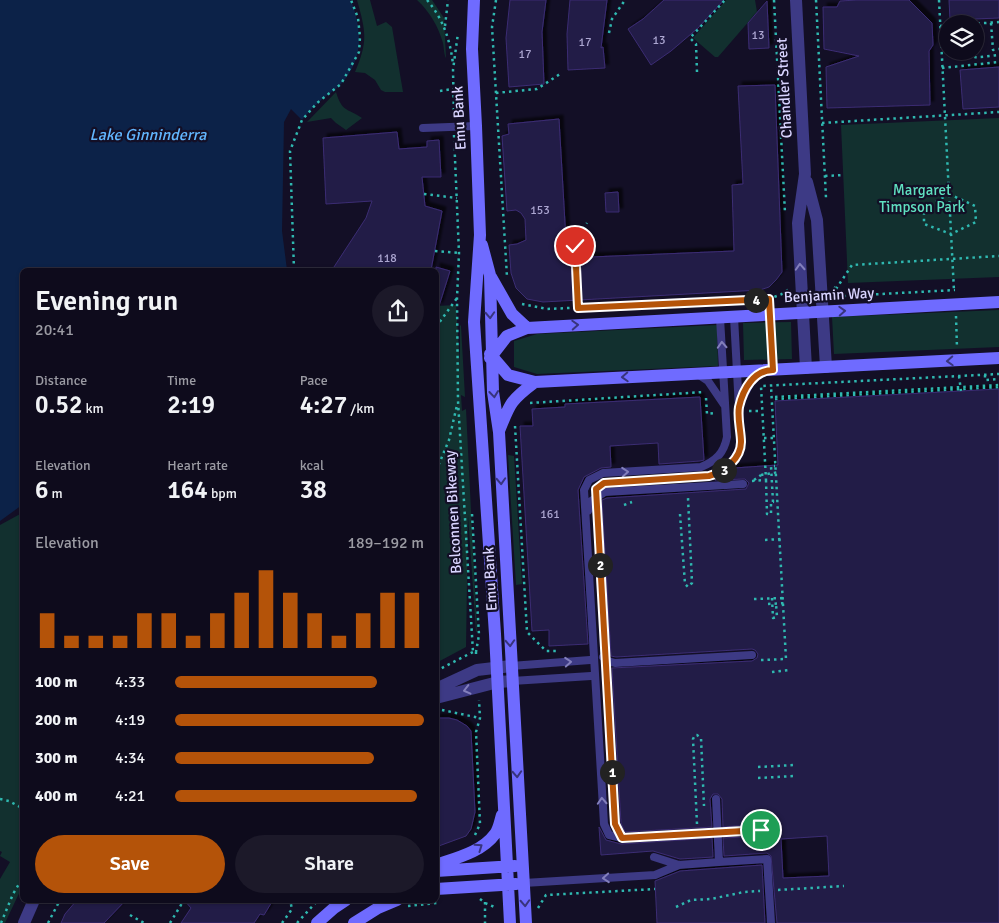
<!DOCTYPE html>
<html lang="en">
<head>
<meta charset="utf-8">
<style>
	:root { --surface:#0e0b1c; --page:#1c1929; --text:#f1f3f6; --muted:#9b9ba3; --line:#2e2b3b; --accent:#b45309 }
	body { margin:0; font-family:Signika,sans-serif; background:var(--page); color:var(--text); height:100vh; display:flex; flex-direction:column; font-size:19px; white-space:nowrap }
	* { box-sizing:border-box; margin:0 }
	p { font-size:16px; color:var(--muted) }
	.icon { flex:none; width:28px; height:28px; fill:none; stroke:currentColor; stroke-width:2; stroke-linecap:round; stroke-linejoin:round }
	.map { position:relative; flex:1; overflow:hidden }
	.panel { position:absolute; left:20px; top:268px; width:419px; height:635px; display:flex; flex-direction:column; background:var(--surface); border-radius:8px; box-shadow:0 1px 4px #0004,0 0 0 1px var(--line) }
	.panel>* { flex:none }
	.buttons { position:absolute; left:939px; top:15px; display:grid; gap:10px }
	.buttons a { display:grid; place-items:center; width:45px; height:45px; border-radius:50%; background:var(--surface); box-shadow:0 1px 4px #0004,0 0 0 1px var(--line); font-size:25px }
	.pin { position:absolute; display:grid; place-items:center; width:42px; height:42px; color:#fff; margin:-21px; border:2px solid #fff; border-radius:50%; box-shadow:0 1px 5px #0007 }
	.km { position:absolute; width:25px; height:25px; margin:-12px; border-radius:50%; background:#222; color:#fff; font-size:14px; line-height:25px; text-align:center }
	.round { display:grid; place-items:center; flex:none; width:52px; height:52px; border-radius:26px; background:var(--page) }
	.overview { display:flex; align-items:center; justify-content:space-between; height:85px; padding:0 15px }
	h1 { font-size:28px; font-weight:600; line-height:38px }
	.figures { display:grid; grid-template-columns:repeat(3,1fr); gap:8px; height:85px; padding:5px 15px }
	.figures div { display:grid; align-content:center }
	.figures b { font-size:25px; font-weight:600 }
	.figures small { font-size:14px; font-weight:400 }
	.figures p { font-size:14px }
	.chart { height:140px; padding:10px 15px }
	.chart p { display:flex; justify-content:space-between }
	.chart svg { width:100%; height:90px; margin-top:5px; stroke:var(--accent); stroke-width:6 }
	.action { display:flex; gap:10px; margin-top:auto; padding:10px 15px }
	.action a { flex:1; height:58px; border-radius:30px; background:var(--accent); color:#fff; font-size:20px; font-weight:600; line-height:58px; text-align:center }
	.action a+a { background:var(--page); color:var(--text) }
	ul { padding:0 15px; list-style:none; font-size:16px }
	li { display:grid; grid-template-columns:80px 60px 1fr; align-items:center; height:38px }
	li i { height:12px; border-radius:6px; background:var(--accent) }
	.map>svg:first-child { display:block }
</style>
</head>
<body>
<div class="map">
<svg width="999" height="923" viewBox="0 0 999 923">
	<defs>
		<filter id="shadow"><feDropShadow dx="4" dy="-4" stdDeviation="1" flood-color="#0009"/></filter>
	</defs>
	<rect width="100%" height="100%" fill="#130f26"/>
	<!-- green -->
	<path fill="#12302f" d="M357,0h13l7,26 9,-4 6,5 11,65h-18l-4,-2 -6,-10 -10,-7 -10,-1c13,-31 11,-40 2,-72z
		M417,0h15l12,18 2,40c-2,-3 -2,-10 -3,-15 -5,-17 -13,-31 -26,-43z
		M726,0h29l2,12 -39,45h-3l-22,-19z
		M336,92c6,20 11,16 26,26l-16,12 -10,-7 -5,-5 -24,4z
		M999,118v159l-151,6 -7,-158z
		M456,305l4,60v-40l1,1 4,71 -4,-2 1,16 4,-2 11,223h-1l-8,-117 -2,132 -30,16v-357z
		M999,310v37l-165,7 -2,-37z
		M791,322l1,37 -48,1 -1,-37z
		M717,325l1,41 -181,8 -23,-7v-26l23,-7z
		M508,455l6,1 8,128 -6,1z
		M22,513v374l-17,36h-5v-44l10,-17 -10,-6 2,-4 -2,-1v-326z"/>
	<!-- water -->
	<path fill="#0c2248" d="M0,0h351c11,31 13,57 -9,83 -7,8 -17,13 -24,20 -6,5 -11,11 -16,17l-11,-11 -7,13 -2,109 5,39h-265v235l-22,16z"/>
	<!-- building -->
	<path fill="#241b47" stroke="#3b2d73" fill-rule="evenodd" filter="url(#shadow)" d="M510,0h36l-4,32 2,52 -35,3 -3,-49z
		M570,0h37l-6,48 2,-1 2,21 -37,2 -1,-36z
		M664,0h60l-26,28 -27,23 -20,14 -23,-36 15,-10z
		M857,0h52l23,23 1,22 -4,6 1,54 -103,3 -1,-41 33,-11 -35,-7 -1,-42h14l3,-6z
		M949,0h50v18l-49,2z
		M767,1l2,47 -20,1 -1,-26z
		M999,67v40l-36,2 -3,-39z
		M775,85l7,187 -6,8 -7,7 -9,3 -217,12 -16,-3 -11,-11 -5,-15 -2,-28 8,-1 9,-4 -1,-21 -4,-6 -5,-3 -9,1 -5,-75 7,-2 -1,-10 51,-5 8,139 167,-7 -2,-66 11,-1 -5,-98z
		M397,132l2,17 28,-2v-6l12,-1 2,37h-19l3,29 17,5 -11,59h-99l34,-52 6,-17 -46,3 -3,-66z
		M618,192l1,20h-13l-1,-19z
		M436,267l14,4 -11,35h-3z
		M999,389v534h-222l-6,-67 -4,-3 -43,3 -1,-18 39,-2 4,-3v-6l-5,-3 -38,3 -1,-28 -4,-5h-5l-3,5 2,28 -87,5 -4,-9 -9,-155 140,-7 5,-3 1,-4 -3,-4 -3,-1 -136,8 -5,-1 -9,-156 5,-2 139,-9 3,-6 -4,-4 -30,1 8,-4 11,-8 44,-3 -3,-64zM827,836l2,40 -46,2 -2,-39z
		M700,397l4,63 -4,1 -41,3 -1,-21 -48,3 1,21 -10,1 -17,9 -6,13 10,154 -39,2v-16l-17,1 -12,-205h13l-1,-17 33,-2v-3z
		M436,718h13l8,2 10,6 4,5 4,81 -4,17 -5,7 -30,11z
		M599,827l7,13 15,4 91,-6 1,19 -33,2 -27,-8 -52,4z
		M762,865l3,58h-108l-2,-42 25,-10z
		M77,900h49l-22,23h-43l4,-9z
		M184,900h89l-9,15 -4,-1 -6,9h-73l10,-15z"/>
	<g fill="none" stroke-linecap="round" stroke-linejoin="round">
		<!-- path -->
		<path stroke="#2fb8b0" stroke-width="2.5" stroke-dasharray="2.5 4" stroke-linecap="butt" d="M427,0c16,19 23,39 26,64
			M496,0l-4,27 15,250
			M774,0l11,213
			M816,0l10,198
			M939,0l15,291
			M991,23l2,27 6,-1
			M971,24l28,-2
			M445,26l3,-26
			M940,26l8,-1
			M609,33l3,-14 13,-19
			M956,51c13,10 28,5 43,4
			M942,68l57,-6
			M697,72l-1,-28 -6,-6 35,-38
			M440,91l12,-2
			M496,93l41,-4 23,-15
			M454,117l-1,-47 5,-37
			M822,123l177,-11
			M454,135l5,118 -2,45 1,103 15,251h3v5
			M825,176l18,-1
			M424,194l33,4
			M949,194l26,12 1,16 -25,12 -27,-10v-15z
			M435,251l24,2
			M294,270l-4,-119 12,-31 15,-17 24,-19 18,-32 1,-15 -2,-19 -7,-18
			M834,287l10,9 111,-6
			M836,289l16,-24 147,-9
			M522,304l25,5 222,-10 13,-5 7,-5
			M577,308l-2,-74 6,-1 6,-10
			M956,316l1,32
			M436,327l21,-29
			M770,327l2,30
			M985,375v5l14,-1
			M959,376l2,15
			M775,397l224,-12
			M706,398l1,16 9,-1
			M775,399l224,-12
			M530,403l174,-11
			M749,411h13
			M515,426l12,206 19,19h11
			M764,438h9
			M436,471l13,-31 8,-35
			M754,480l7,-5
			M766,480l1,34h4v-12h2l-2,-36h4
			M752,481l14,-1 -5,-94 238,-12
			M624,505l8,-3
			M472,514l7,121 -3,17
			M680,514l5,70 3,3 4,-4 -4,-85
			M772,598l1,20 4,-1 -1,-13
			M754,599l30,-1
			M761,660l25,-1 -15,-273
			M436,671l37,-19
			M772,672l17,-2
			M442,710l38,8
			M758,767l36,-2
			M758,778l37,-2
			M0,799l9,2 13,7
			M697,824l-4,-85 2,-4h2l4,3 3,68
			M475,835l5,-11 -4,-92 4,-14 -1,-18
			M764,840l3,2 1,8
			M778,890l66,-4
			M480,899l5,4 12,5
			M485,902v21
			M408,906l29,-3
			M676,907l15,-7 20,-1 33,-7 16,-1
			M538,908l8,-13 109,-6
			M130,915l14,8
			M1,923l12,-29 9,-15
			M48,923l12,-23
			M170,923l14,-23
			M282,923l10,-14 -2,-9
			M297,923l21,-23"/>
		<!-- lane -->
		<path stroke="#3d3a85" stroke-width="8" d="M423,128l53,-2
			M720,318l7,119c-3,16 -11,24 -26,30l-98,6 -14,7 -5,10 20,334 5,11 13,3 139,-8
			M699,375l9,6 17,25
			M740,404l11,-23 12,-10
			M588,511l3,-10 14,-9 138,-8
			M603,657l5,4 7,2 137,-8
			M511,666l79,-6
			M512,681l79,-5
			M622,838l-7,-14 -19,-335 8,-6 105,-7c17,-5 26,-15 32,-31l-7,-128
			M654,857l25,8 40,-3 -3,-63
			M719,862l48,-3 4,64
			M524,883l131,-8 24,-10"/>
		<!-- street -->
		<path stroke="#3d3a85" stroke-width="12" d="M796,0l9,174 -7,49 8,145
			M807,182l10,38 9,147
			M436,689l41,-19 34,-4
			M436,698l62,-16 14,-1
			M24,923l10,-23"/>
		<!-- secondary -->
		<path stroke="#6f6bff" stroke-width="12" d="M474,0l-2,49 4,77 4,109 -6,87 21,312 15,289
			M482,245l8,30 3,117 6,40 27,491
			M491,277l21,37 15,14
			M490,354l18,21 27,7 464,-24
			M490,358l17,-22 20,-8 472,-26
			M499,431c11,-28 12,-31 36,-49
			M436,865c20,-7 46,-13 59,-31 4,-5 5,-13 7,-19
			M436,871l79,-5
			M436,889l80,-5
			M317,923l17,-15 12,-8
			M354,923l24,-15 19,-8"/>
		<!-- path-bridge -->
		<path stroke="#2fb8b0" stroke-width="2.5" stroke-dasharray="2.5 4" stroke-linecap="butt" d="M761,475l18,-3
			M765,540l17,-1
			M768,604l18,-1"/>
	</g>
	<!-- one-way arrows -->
	<defs><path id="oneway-chevron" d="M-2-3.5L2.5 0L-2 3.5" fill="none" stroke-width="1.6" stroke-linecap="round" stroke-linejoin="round" transform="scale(1.25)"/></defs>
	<g stroke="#837fbc">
		<use href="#oneway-chevron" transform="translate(800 267) rotate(-93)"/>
		<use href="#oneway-chevron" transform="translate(722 345) rotate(-93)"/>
		<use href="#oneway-chevron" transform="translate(625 472) rotate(-4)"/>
		<use href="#oneway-chevron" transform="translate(568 662) rotate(-4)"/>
		<use href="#oneway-chevron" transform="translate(467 690) rotate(166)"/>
		<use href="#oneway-chevron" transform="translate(602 801) rotate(-93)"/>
		<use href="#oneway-chevron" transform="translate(606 878) rotate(176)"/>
	</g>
	<g stroke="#38347d">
		<use href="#oneway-chevron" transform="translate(842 311) rotate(-3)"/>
		<use href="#oneway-chevron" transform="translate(490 315) rotate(87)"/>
		<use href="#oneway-chevron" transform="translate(575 325) rotate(-3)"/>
		<use href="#oneway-chevron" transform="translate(950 361) rotate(177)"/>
		<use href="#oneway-chevron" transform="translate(625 377) rotate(177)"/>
		<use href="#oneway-chevron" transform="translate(494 394) rotate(84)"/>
		<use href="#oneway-chevron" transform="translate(501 481) rotate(87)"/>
		<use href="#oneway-chevron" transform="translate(510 643) rotate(87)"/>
		<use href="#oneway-chevron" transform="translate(517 774) rotate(87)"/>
		<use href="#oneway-chevron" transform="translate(479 847) rotate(-35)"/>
		<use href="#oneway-chevron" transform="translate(525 903) rotate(87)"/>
	</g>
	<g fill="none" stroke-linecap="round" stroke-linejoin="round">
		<defs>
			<path id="route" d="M575,246l3,62 191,-9 4,71c-19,0 -30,19 -34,37 -2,11 2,24 2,35 0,17 -17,30 -32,34l-105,7 -8,6 19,335 7,14 139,-8"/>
		</defs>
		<!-- route casing -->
		<use href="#route" stroke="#fff" stroke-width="10"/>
		<!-- route -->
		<use href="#route" stroke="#b45309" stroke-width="6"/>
	</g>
	<g text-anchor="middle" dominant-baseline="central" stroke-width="4.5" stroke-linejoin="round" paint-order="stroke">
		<!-- number labels -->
		<g font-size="12" fill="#aca6d1">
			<text x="758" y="35">13</text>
			<text x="659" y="40">13</text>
			<text x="585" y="42">17</text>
			<text x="525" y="54">17</text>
			<text x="540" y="210">153</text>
			<text x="387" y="258">118</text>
			<text x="550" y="514">161</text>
		</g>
		<!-- street labels -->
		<g font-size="15" fill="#d9d4ff" stroke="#130f26">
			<text transform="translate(784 88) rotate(-93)">Chandler Street</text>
			<text transform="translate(459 118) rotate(-93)">Emu Bank</text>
			<text transform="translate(829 295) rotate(-3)">Benjamin Way</text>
			<text transform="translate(453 512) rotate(-93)">Belconnen Bikeway</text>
			<text transform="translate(490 579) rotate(-93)">Emu Bank</text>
		</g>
		<!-- park labels -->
		<g font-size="15" fill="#5fe0c0" stroke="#130f26">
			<text x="922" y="190">Margaret<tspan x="922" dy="17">Timpson Park</tspan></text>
		</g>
		<!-- water labels -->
		<g font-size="16" font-style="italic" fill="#62b6ff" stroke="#130f26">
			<text x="148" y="135">Lake Ginninderra</text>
		</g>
	</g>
</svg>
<div class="buttons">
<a><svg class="icon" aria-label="layers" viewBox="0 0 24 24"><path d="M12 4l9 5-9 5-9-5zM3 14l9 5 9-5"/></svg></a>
</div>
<div class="pin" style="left:761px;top:830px;background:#1e9e55"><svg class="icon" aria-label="arrive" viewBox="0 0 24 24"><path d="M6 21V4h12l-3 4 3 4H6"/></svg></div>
<div class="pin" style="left:575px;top:246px;background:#d93025"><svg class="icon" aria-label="check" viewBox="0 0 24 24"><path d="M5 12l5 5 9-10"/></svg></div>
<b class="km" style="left:612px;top:772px">1</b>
<b class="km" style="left:600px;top:565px">2</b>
<b class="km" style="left:724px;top:470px">3</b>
<b class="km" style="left:756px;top:300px">4</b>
<section class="panel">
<div class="overview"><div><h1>Evening run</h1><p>20:41</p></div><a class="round"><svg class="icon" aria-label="share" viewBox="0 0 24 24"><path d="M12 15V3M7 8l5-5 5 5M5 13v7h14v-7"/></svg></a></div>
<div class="figures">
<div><p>Distance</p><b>0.52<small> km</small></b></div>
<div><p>Time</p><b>2:19</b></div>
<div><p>Pace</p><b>4:27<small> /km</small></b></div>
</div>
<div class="figures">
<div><p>Elevation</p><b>6<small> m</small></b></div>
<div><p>Heart rate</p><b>164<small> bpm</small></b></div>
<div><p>kcal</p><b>38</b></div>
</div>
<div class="chart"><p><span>Elevation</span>189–192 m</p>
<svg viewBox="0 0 160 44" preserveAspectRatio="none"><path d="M5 44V27M15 44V38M25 44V38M35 44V38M45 44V27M55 44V27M65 44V38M75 44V27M85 44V17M95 44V6M105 44V17M115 44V27M125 44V38M135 44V27M145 44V17M155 44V17"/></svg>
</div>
<ul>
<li><b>100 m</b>4:33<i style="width:81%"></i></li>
<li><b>200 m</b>4:19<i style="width:100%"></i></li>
<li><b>300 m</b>4:34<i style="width:80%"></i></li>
<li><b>400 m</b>4:21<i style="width:97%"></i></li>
</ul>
<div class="action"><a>Save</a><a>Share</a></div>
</section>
</div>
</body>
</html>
